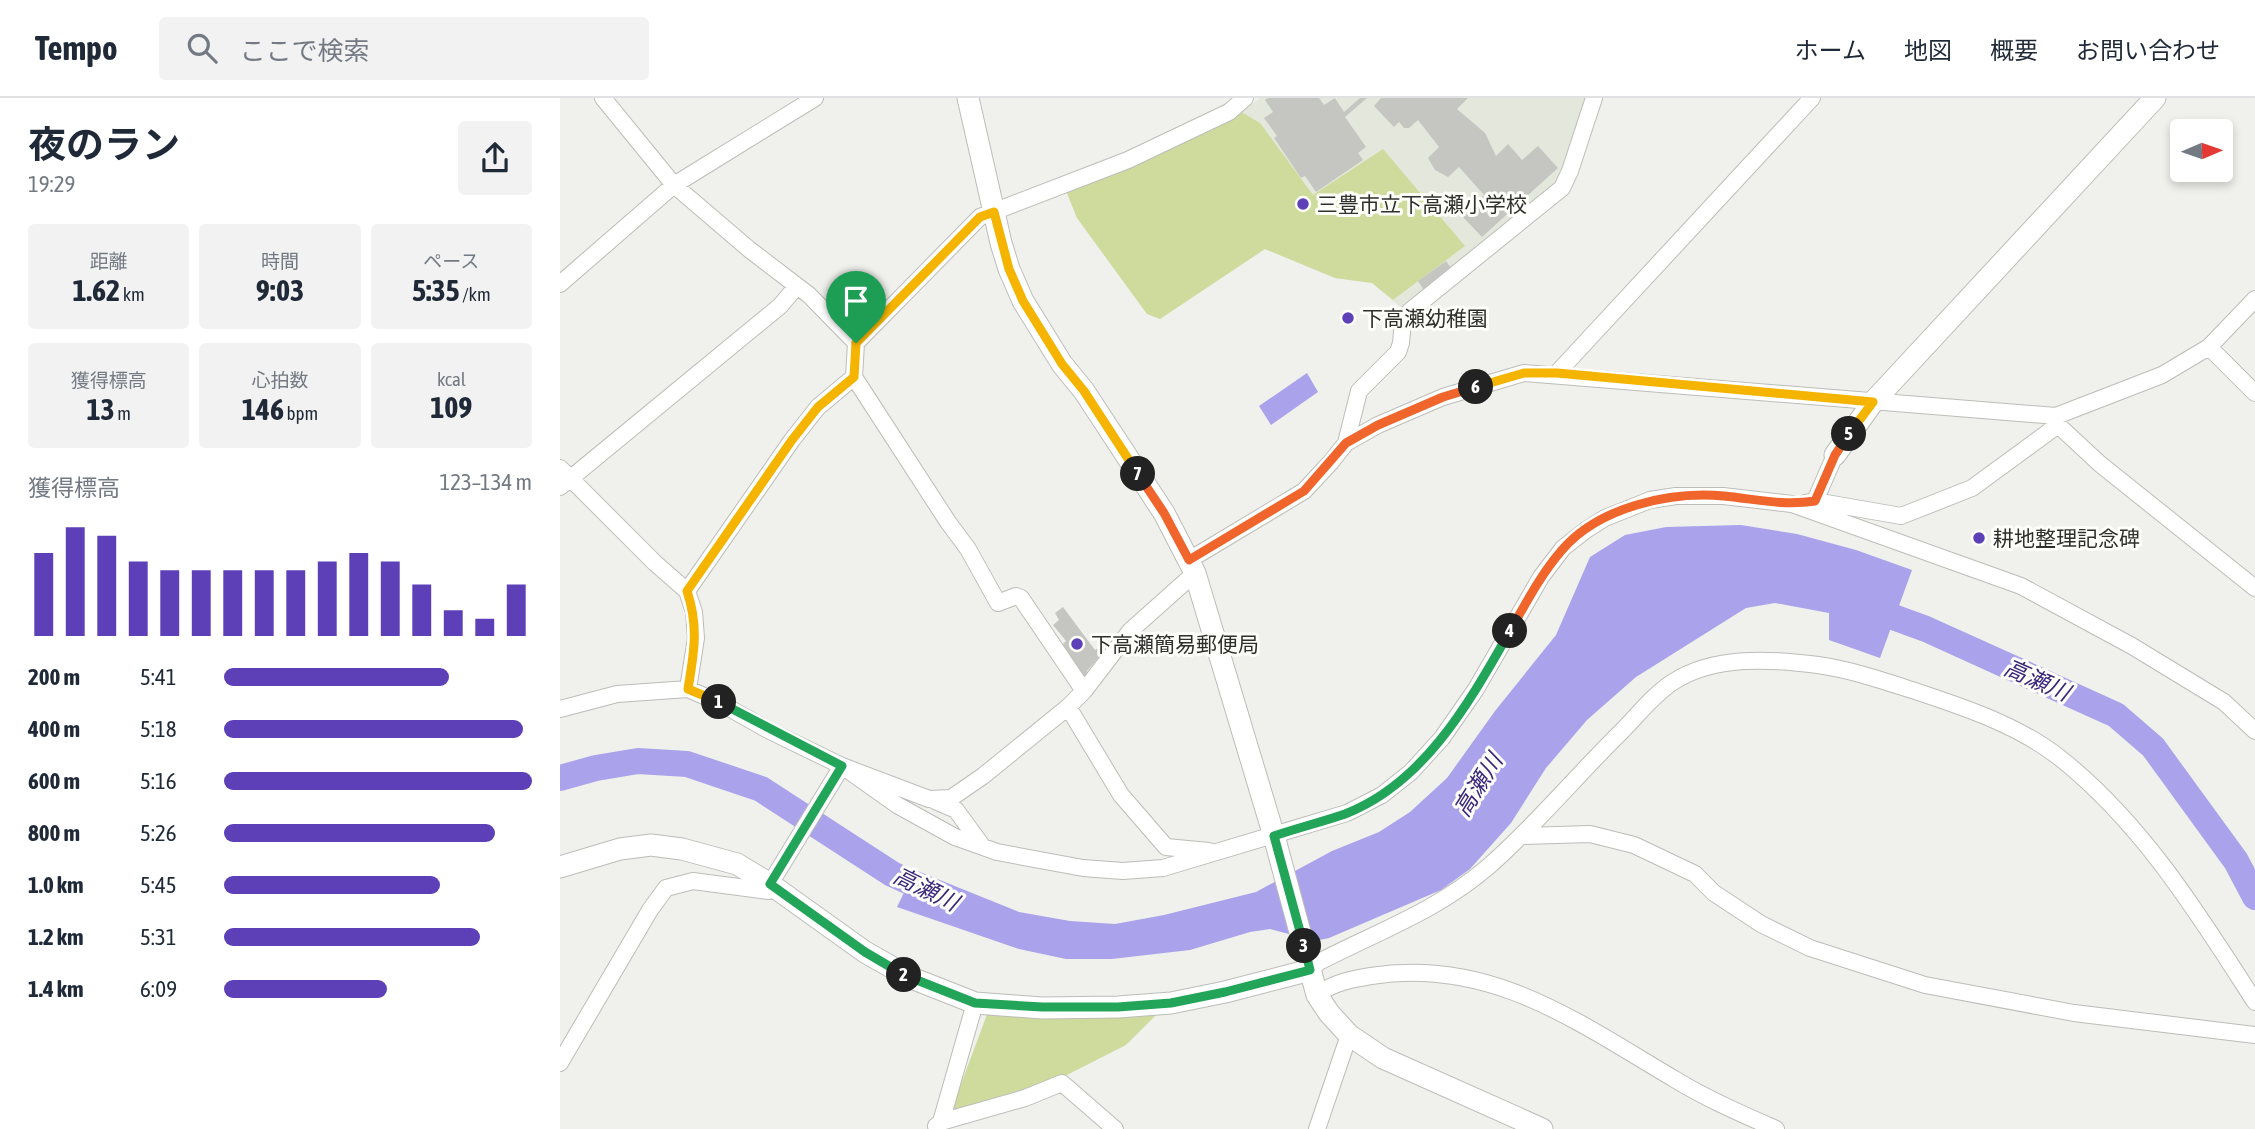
<!DOCTYPE html>
<html lang="ja">
<head>
<meta charset="utf-8">
<style>
	:root { --surface:#fff; --page:#f2f2f3; --text:#1f2937; --muted:#747a83; --line:#e0e1e3; --accent:#5d40b8 }
	body { margin:0; font-family:"Asap Condensed","Noto Sans JP",sans-serif; background:var(--page); color:var(--text); height:100vh; display:flex; flex-direction:column; font-size:26px; white-space:nowrap }
	* { box-sizing:border-box; margin:0 }
	p { font-size:23px; color:var(--muted) }
	.icon { flex:none; width:38px; height:38px; fill:none; stroke:currentColor; stroke-width:2; stroke-linecap:round; stroke-linejoin:round }
	.map { position:relative; flex:1; overflow:hidden }
	.panel { display:flex; flex-direction:column; background:var(--surface); width:560px }
	.panel>* { flex:none }
	.needle { width:46px; rotate:88deg }
	.tools { position:absolute; left:1610px; top:21px; display:grid; gap:14px }
	.tools a { display:grid; place-items:center; width:63px; height:63px; border-radius:7px; background:var(--surface); box-shadow:0 4px 10px #0003; font-size:35px }
	.pin { position:absolute; display:grid; place-items:center; width:60px; height:60px; color:#fff; margin:-72px -30px; border-radius:50% 50% 50% 0; rotate:-45deg; box-shadow:0 0 7px #0007 }
	.pin .icon { rotate:45deg }
	.km { position:absolute; width:35px; height:35px; margin:-18px; border-radius:50%; background:#222; color:#fff; font-size:19px; line-height:35px; text-align:center }
	.round { display:grid; place-items:center; flex:none; width:74px; height:74px; border-radius:7px; background:var(--page) }
	.overview { display:flex; align-items:center; justify-content:space-between; height:119px; padding:0 28px }
	h1 { font-size:38px; font-weight:700; line-height:52px }
	.stats { display:grid; grid-template-columns:repeat(3,1fr); gap:10px; height:119px; padding:7px 28px }
	.stats div { display:grid; align-content:center; border-radius:7px; background:var(--page); text-align:center }
	.stats b { font-size:30px; font-weight:700 }
	.stats small { font-size:19px; font-weight:400 }
	.stats p { font-size:19px }
	.chart { height:196px; padding:14px 28px }
	.chart p { display:flex; justify-content:space-between }
	.chart svg { width:100%; height:126px; margin-top:7px; stroke:var(--accent); stroke-width:6 }
	ul { padding:0 28px; list-style:none; font-size:23px }
	li { display:grid; grid-template-columns:112px 84px 1fr; align-items:center; height:52px }
	li i { height:18px; border-radius:9px; background:var(--accent) }
	header { display:flex; align-items:center; gap:42px; box-sizing:border-box; height:98px; padding:0 35px; background:var(--surface); border-bottom:2px solid var(--line) }
	header strong { font-size:33px }
	nav { display:flex; gap:38px; margin-inline-start:auto; font-size:24px }
	.search { width:490px; height:63px; background:var(--page); display:flex; align-items:center; gap:18px; box-sizing:border-box; padding:0 24px; border-radius:7px; color:var(--muted); font-size:26px }
	main { display:flex; flex:1; min-height:0 }
	.map>svg:first-child { display:block }
</style>
</head>
<body>
<header>
<strong>Tempo</strong>
<div class="search"><svg class="icon" aria-label="search" viewBox="0 0 24 24"><circle cx="10" cy="10" r="6"/><path d="M15 15l6 6"/></svg>ここで検索</div>
<nav><a>ホーム</a><a>地図</a><a>概要</a><a>お問い合わせ</a></nav>
</header>
<main>
<section class="panel">
<div class="overview"><div><h1>夜のラン</h1><p>19:29</p></div><a class="round"><svg class="icon" aria-label="share" viewBox="0 0 24 24"><path d="M12 15V3M7 8l5-5 5 5M5 13v7h14v-7"/></svg></a></div>
<div class="stats">
<div><p>距離</p><b>1.62<small> km</small></b></div>
<div><p>時間</p><b>9:03</b></div>
<div><p>ペース</p><b>5:35<small> /km</small></b></div>
</div>
<div class="stats">
<div><p>獲得標高</p><b>13<small> m</small></b></div>
<div><p>心拍数</p><b>146<small> bpm</small></b></div>
<div><p>kcal</p><b>109</b></div>
</div>
<div class="chart"><p><span>獲得標高</span>123–134 m</p>
<svg viewBox="0 0 160 44" preserveAspectRatio="none"><path d="M5 44V15M15 44V6M25 44V9M35 44V18M45 44V21M55 44V21M65 44V21M75 44V21M85 44V21M95 44V18M105 44V15M115 44V18M125 44V26M135 44V35M145 44V38M155 44V26"/></svg>
</div>
<ul>
<li><b>200 m</b>5:41<i style="width:73%"></i></li>
<li><b>400 m</b>5:18<i style="width:97%"></i></li>
<li><b>600 m</b>5:16<i style="width:100%"></i></li>
<li><b>800 m</b>5:26<i style="width:88%"></i></li>
<li><b>1.0 km</b>5:45<i style="width:70%"></i></li>
<li><b>1.2 km</b>5:31<i style="width:83%"></i></li>
<li><b>1.4 km</b>6:09<i style="width:53%"></i></li>
</ul>
</section>
<div class="map">
<svg width="1695" height="1031" viewBox="0 0 1695 1031">
	<rect width="100%" height="100%" fill="#f0f1ec"/>
	<!-- built -->
	<path fill="#e4e7db" d="M700,0h330l-27,79 -9,9 -150,124 -32,-27 -37,-5 -70,-29 -105,70 -13,-5 -70,-96 -10,-25 174,-81z"/>
	<!-- green -->
	<path fill="#cedb9c" d="M681,14l19,11 53,72 70,-46 82,97 -72,54 -21,-17 -37,-5 -70,-29 -105,70 -13,-5 -70,-96 -10,-25z
		M429,911l168,5 -31,31 -69,35 -106,31z"/>
	<!-- water -->
	<path fill="#aaa2eb" d="M747,275l11,19 -47,33 -12,-19z
		M1181,427l56,9 59,16 56,20 -32,88 -51,-18v-27l-54,-10 -29,5 -110,69 -49,43 -41,48 -35,55 -41,46 -29,21 -112,48 -14,3 -45,-12 -20,3 -60,18 -78,9h-46l-47,-10 -122,-42 18,-37 104,42 51,9 45,3 49,-9 92,-23 76,-41 47,-19 31,-20 37,-34 48,-67 61,-76 34,-78 35,-22 41,-8z"/>
	<g fill="none" stroke-linecap="round" stroke-linejoin="round">
		<!-- river -->
		<path stroke="#aaa2eb" stroke-width="26" d="M1303,508l63,23 190,86 37,32 83,114 19,36
			M0,680l36,-10 42,-7 49,3 74,25 131,85 50,23"/>
	</g>
	<!-- building -->
	<path fill="#c5c6c2" d="M708,0h51l5,7 11,-7 9,14 16,-14h7l-22,19 21,30 -8,6 5,7 -47,32 -11,-16 -4,2 -27,-40 3,-2 -13,-18 9,-6 -8,-12z
		M821,0h87l-11,11 28,24 11,23 12,-12 14,16 16,-14 20,22 -76,69 -21,-22 23,-20 -25,-28 -11,10 -13,-7 -7,-12 11,-11 -21,-27 -9,8h-5l-5,-6 -5,5 -20,-21z
		M886,163l7,10 -28,21 -7,-11z
		M503,509l32,43 3,-2 6,7 -3,4 -3,-1 -11,13 1,6 -6,5 -21,-36 5,-5 -13,-16 6,-5 -4,-7z"/>
	<g fill="none" stroke-linecap="round" stroke-linejoin="round">
		<defs>
			<path id="street" d="M43,0l71,87 76,65 59,45 47,48
				M0,186l114,-99 141,-87
				M1649,249l46,46
				M997,275l255,-275
				M1496,318l2,9 42,39 155,124
				M786,345l32,-18 65,-28 81,-24 532,43 106,-41 47,-28 46,-48
				M0,370l95,95 32,28 7,21 2,26 -8,51
				M0,389l220,-181 17,-20
				M1255,403l86,15 71,-28 86,-63
				M1245,405l10,-2 20,-46
				M629,462l115,-69 27,-29 15,-19 13,-52 39,-39 3,-9 2,-22 7,-10 152,-123 8,-17 24,-73
				M127,493l105,-151 26,-33 36,-30
				M524,593l-63,-93 -5,-2 -18,7 -30,-54 -20,-27 -94,-145 2,-34 124,-126 148,-57 101,-48 16,-14
				M508,609l53,88 45,52 43,4
				M0,611l57,-15 71,-5 34,15 46,26 74,36 87,33 22,-1 32,-22 85,-69 16,-16 46,-60 65,-58
				M282,668l55,39 58,32 42,15 86,16 40,3 40,-3 184,-55 35,-18 29,-23 31,-34 34,-49 65,-112 22,-29 23,-18 19,-12 45,-18 26,-4h47l69,8 229,82 111,60 92,56 31,29
				M375,703l21,9 27,37
				M961,738l69,-2 44,11 61,29 19,19 47,31 49,24 115,37 149,28 181,22
				M750,872l9,-8c60,-31 118,-51 170,-96 47,-41 88,-91 133,-135 16,-16 32,-37 51,-49 41,-27 99,-23 145,-17 35,5 69,17 103,28 48,16 98,33 139,65 83,66 139,157 195,244
				M757,897c15,-12 35,-16 54,-19 120,-19 208,47 305,104 31,19 66,34 100,49
				M0,965l90,-153 16,-22 27,-7 76,10 1,-7 72,-118
				M381,1024l84,-24 37,-15 53,46
				M376,1028l5,-4 34,-119
				M757,1031l32,-94"/>
			<path id="secondary" d="M408,0l33,145 8,26 14,32 39,63 22,27 80,122 31,60 79,263 43,159 12,18 20,22 34,23 159,71
				M1275,357l38,-53 282,-304
				M0,769l60,-18 31,-4 31,4 55,15 33,20 95,68 44,25 66,26 67,5 76,-1 53,-4 54,-11 85,-22"/>
		</defs>
		<!-- street casing -->
		<use href="#street" stroke="#bcbdb8" stroke-width="18"/>
		<!-- secondary casing -->
		<use href="#secondary" stroke="#bcbdb8" stroke-width="23"/>
		<!-- street -->
		<use href="#street" stroke="#fff" stroke-width="16"/>
		<!-- secondary -->
		<use href="#secondary" stroke="#fff" stroke-width="21"/>
	</g>
	<g fill="none" stroke-linecap="round" stroke-linejoin="round">
		<defs>
			<path id="split-1" d="M159,604l-31,-13c6,-36 11,-62 -1,-98l105,-151 26,-33 36,-30 2,-34"/>
			<path id="split-2" d="M159,604l123,64 -72,118 95,68 39,23"/>
			<path id="split-3" d="M344,877l71,28 67,4h76l53,-4 54,-11 85,-22 -6,-24"/>
			<path id="split-4" d="M744,848l-30,-110c23,-8 48,-14 71,-22 80,-31 125,-113 165,-183"/>
			<path id="split-5" d="M950,533c16,-28 31,-57 52,-81 37,-43 108,-59 162,-54 31,3 59,10 91,5l20,-46 14,-21"/>
			<path id="split-6" d="M916,289l48,-14h33l316,29 -24,32"/>
			<path id="split-7" d="M578,376l26,39 25,47 115,-69 42,-48 32,-18 65,-28 33,-10"/>
			<path id="split-8" d="M296,245l124,-126 14,-5 15,57 14,32 39,63 22,27 54,83"/>
		</defs>
		<!-- split-1 casing -->
		<use href="#split-1" stroke="#fff" stroke-width="14"/>
		<!-- split-2 casing -->
		<use href="#split-2" stroke="#fff" stroke-width="14"/>
		<!-- split-3 casing -->
		<use href="#split-3" stroke="#fff" stroke-width="14"/>
		<!-- split-4 casing -->
		<use href="#split-4" stroke="#fff" stroke-width="14"/>
		<!-- split-5 casing -->
		<use href="#split-5" stroke="#fff" stroke-width="14"/>
		<!-- split-6 casing -->
		<use href="#split-6" stroke="#fff" stroke-width="14"/>
		<!-- split-7 casing -->
		<use href="#split-7" stroke="#fff" stroke-width="14"/>
		<!-- split-8 casing -->
		<use href="#split-8" stroke="#fff" stroke-width="14"/>
		<!-- split-1 -->
		<use href="#split-1" stroke="#f5b400" stroke-width="9"/>
		<!-- split-2 -->
		<use href="#split-2" stroke="#22a559" stroke-width="9"/>
		<!-- split-3 -->
		<use href="#split-3" stroke="#22a559" stroke-width="9"/>
		<!-- split-4 -->
		<use href="#split-4" stroke="#22a559" stroke-width="9"/>
		<!-- split-5 -->
		<use href="#split-5" stroke="#f0652b" stroke-width="9"/>
		<!-- split-6 -->
		<use href="#split-6" stroke="#f5b400" stroke-width="9"/>
		<!-- split-7 -->
		<use href="#split-7" stroke="#f0652b" stroke-width="9"/>
		<!-- split-8 -->
		<use href="#split-8" stroke="#f5b400" stroke-width="9"/>
	</g>
	<!-- markers -->
	<g fill="#5d40b8" stroke="#fdfef9" stroke-width="2.5">
		<circle cx="743" cy="106" r="7"/>
		<circle cx="788" cy="220" r="7"/>
		<circle cx="1419" cy="440" r="7"/>
		<circle cx="517" cy="546" r="7"/>
	</g>
	<g text-anchor="middle" dominant-baseline="central" stroke-width="6" stroke-linejoin="round" paint-order="stroke">
		<!-- poi labels -->
		<g font-size="21" fill="#2f2f2d" stroke="#fdfef9" text-anchor="start">
			<text x="757" y="106">三豊市立下高瀬小学校</text>
			<text x="802" y="220">下高瀬幼稚園</text>
			<text x="1433" y="440">耕地整理記念碑</text>
			<text x="531" y="546">下高瀬簡易郵便局</text>
		</g>
		<!-- water labels -->
		<g font-size="23" font-style="italic" fill="#3b267a" stroke="#fdfef9">
			<text transform="translate(1477 582) rotate(24)">高瀬川</text>
			<text transform="translate(918 687) rotate(-58)">高瀬川</text>
			<text transform="translate(366 791) rotate(26)">高瀬川</text>
		</g>
	</g>
</svg>
<div class="tools">
<a><svg class="needle" viewBox="-14 -14 28 28"><path d="M0-13l5 13h-10z" fill="#e53935"/><path d="M0 13l5-13h-10z" fill="#747a83"/></svg></a>
</div>
<div class="pin" style="left:296px;top:245px;background:#1e9e55"><svg class="icon" aria-label="arrive" viewBox="0 0 24 24"><path d="M6 21V4h12l-3 4 3 4H6"/></svg></div>
<b class="km" style="left:159px;top:604px">1</b>
<b class="km" style="left:344px;top:877px">2</b>
<b class="km" style="left:744px;top:848px">3</b>
<b class="km" style="left:950px;top:533px">4</b>
<b class="km" style="left:1289px;top:336px">5</b>
<b class="km" style="left:916px;top:289px">6</b>
<b class="km" style="left:578px;top:376px">7</b>
</div>
</main>
</body>
</html>
